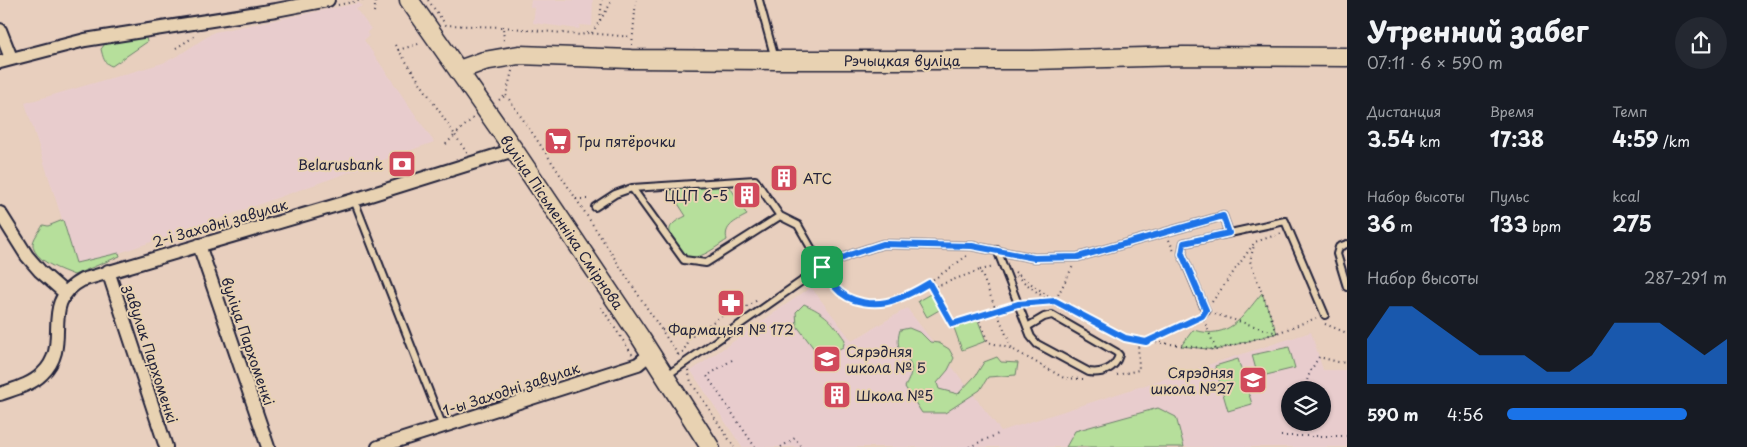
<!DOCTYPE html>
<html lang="ru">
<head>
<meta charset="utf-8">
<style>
	:root { --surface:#171b24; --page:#242831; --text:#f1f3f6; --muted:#9ea1a6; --accent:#1a73e8 }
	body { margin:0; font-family:"Playpen Sans",sans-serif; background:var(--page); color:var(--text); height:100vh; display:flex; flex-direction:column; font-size:19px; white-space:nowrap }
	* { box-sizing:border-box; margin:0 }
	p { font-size:16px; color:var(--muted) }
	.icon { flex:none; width:28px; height:28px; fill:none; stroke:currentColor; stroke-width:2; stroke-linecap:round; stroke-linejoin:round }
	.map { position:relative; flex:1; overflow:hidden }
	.panel { display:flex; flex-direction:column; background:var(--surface); width:400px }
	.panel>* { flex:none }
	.buttons { position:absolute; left:1281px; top:381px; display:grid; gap:10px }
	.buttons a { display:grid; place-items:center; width:50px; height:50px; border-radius:50%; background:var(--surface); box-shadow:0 1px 4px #0004; font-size:25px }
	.pin { position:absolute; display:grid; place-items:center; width:42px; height:42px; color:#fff; margin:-21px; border-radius:10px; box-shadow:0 2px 8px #0006 }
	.round { display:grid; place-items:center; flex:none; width:52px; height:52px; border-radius:26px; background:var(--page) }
	.summary { display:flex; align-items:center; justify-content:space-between; height:85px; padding:0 20px }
	h1 { font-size:28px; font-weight:700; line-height:38px }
	.stats { display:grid; grid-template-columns:repeat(3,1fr); gap:8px; height:85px; padding:5px 20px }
	.stats div { display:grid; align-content:center }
	.stats b { font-size:21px; font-weight:700 }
	.stats small { font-size:14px; font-weight:400 }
	.stats p { font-size:14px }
	.chart { height:140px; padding:10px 20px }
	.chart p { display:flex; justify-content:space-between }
	.chart svg { width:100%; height:90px; margin-top:5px; fill:var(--accent); opacity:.7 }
	ul { padding:0 20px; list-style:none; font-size:16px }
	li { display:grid; grid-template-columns:80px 60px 1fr; align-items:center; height:38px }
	li i { height:12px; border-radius:6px; background:var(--accent) }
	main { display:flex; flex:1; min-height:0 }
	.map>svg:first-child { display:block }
</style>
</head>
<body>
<main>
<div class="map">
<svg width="1347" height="447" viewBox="0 0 1347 447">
	<rect width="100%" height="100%" fill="#e8cfbe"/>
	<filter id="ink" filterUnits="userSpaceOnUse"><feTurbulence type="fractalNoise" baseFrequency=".02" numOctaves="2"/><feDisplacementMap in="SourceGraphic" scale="10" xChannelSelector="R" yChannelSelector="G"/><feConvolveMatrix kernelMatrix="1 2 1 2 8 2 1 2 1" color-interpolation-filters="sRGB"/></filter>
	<g filter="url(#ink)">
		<!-- built -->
		<path fill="#e8cccd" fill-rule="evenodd" d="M531,0h62l-1,26 -12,-1 -1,4 -46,-6 2,-15 -5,-1z
			M359,3l3,3 -6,3 15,20 -4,3 2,4 -5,4 70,102 -230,82 -85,29 -43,10 -51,-160 138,-40 16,-8 35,-23z
			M811,287l41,54 55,-33 94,123 310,-99 12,38h24v77h-605l-51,-76zM1290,390h32v32h-32z"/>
		<!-- green -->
		<path fill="#b6df9b" stroke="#6c806b" d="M141,38h5l1,4 -35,24c-8,-2 -9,-9 -11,-17l4,-5z
			M727,182l20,33c-11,6 -24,11 -20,25 -13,8 -27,21 -42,16 -5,-7 -21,-23 -13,-31 3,-4 10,-7 14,-9l-16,-25v-3z
			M63,220l13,43 43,-10 1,3 -46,19c-12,-5 -38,-13 -41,-29 -1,-7 7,-15 10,-21l5,1z
			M932,293l9,16 -14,8 -9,-16z
			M1262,293l15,40 -61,17 -35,-4 12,-16c37,10 48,-12 69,-37z
			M804,304c22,10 27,16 41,36l-2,7 -16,8 -9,-1 -21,-28 -1,-14z
			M977,318l9,23 -24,9 -9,-25z
			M909,328l12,5 9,9 9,1 10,6 5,9 -6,12 -11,13 2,6 19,5 18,-19 8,-13 13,-5 4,5 17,1 -2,12 -28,2 -8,13 -35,23h-23l-17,-26c3,-6 7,-13 6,-20 -3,-16 -18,-12 -11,-37z
			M1289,347l6,21 -37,9 -6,-22z
			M1238,359l14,45 -24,7 -13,-45z
			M1158,408l18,9 8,30h-118l9,-16z"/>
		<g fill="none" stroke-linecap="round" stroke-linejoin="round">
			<defs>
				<path id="service" d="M759,0l16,59
					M354,200l89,227
					M595,207l20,-13 17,-6
					M780,216l-74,47 -22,-3 -52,-72 123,-8 25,36 18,9 24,42
					M1347,244l-8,3 -2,7 10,33
					M997,250l34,87 6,7 52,28c13,2 26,-3 30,-17l-3,-3 -64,-37 -8,2 -17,10
					M1206,311l-24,-57 2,-11 101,-22 40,94
					M666,376l156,-109 30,-13 31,-10 89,2 62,12 44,-1 145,-41 6,17"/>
				<path id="minor" d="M0,30l11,28
					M0,62l85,-22 191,-30 52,-10
					M0,213l27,43 13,15 25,22
					M199,245l69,202
					M108,271l58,176
					M0,394c14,-5 31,-9 42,-20 32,-30 -5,-70 40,-94l272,-80 160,-50
					M378,447l260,-83 12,-10"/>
				<path id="secondary" d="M409,0l105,150 126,187 70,110
					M459,70l25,-9 35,-6 112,4 145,1h256l151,-4 164,1"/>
			</defs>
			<!-- service casing -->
			<use href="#service" stroke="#22223b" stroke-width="10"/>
			<!-- minor casing -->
			<use href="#minor" stroke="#22223b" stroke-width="16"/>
			<!-- secondary casing -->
			<use href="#secondary" stroke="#22223b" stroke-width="21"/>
			<!-- path -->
			<path stroke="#22223b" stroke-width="2" stroke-dasharray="1 4" stroke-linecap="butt" d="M428,0l18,25 57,2 1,15
				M338,5l25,-5
				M374,12l2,-12
				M600,20l2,-20
				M503,27l78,8 7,-2 44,4
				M592,33l21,-33
				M395,45l60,90 -10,10
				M632,45l4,-45
				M176,48l21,-13
				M398,50l24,-7
				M512,71l-6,24c60,85 114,174 173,261
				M499,100l7,-5
				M467,153l-12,-18 19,-18
				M576,199h12l2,2
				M1169,240l5,11
				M980,270l14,-3
				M1015,272l40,29 70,37 91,12 61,-17 39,-15
				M826,273c3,5 5,9 8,13 36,45 102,-8 134,-31
				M1016,276l34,26
				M929,283l22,41 59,-18
				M931,288l49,-18 32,79 52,29 19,1
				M1212,302l43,-60 27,-9
				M1027,303l28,-2 18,-35
				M601,307l25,38
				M1215,314l62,19 -27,-72 4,-16
				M978,316l10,26 24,7
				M1204,320l12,30
				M1325,324l22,9
				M662,330l32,5
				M1149,341l52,-24
				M626,345l6,9
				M678,355l6,-4 4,-12 38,-26 7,3 26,-17
				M732,360l-25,16 48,71
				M688,370l3,12 43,65
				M1117,375l22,-5 -1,-30
				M1306,390c0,-13 6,-22 13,-33l19,5 9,1
				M1281,436h66
				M781,447l14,-9 6,9
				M969,447l29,-13"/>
			<!-- service -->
			<use href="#service" stroke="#e8d2b2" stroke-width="6"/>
			<!-- minor -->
			<use href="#minor" stroke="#e8d2b2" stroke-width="12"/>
			<!-- secondary -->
			<use href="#secondary" stroke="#e8d2b2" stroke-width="18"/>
		</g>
	</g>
	<g fill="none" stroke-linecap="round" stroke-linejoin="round" filter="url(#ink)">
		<defs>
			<path id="route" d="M1223,216l6,17 -45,10 -2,11 24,56 -4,6 -56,26 -21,-4 -70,-37 -37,3 -66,20 -23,-41c-10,6 -21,12 -32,16 -20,8 -48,5 -62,-12 -5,-6 -9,-14 -13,-20l30,-13 31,-10 89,2 62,12 44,-1z"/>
		</defs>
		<!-- route casing -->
		<use href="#route" stroke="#fff" stroke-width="10"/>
		<!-- route -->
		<use href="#route" stroke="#1a73e8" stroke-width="6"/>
	</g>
	<!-- icons -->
	<defs>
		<symbol id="supermarket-square" viewBox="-11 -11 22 22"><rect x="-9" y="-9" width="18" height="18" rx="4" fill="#d1495b" stroke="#e8d2b2"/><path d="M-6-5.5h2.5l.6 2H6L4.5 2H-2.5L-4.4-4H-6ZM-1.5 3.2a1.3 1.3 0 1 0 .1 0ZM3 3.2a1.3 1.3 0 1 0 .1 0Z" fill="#fff"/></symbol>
		<symbol id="bank-square" viewBox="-11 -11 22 22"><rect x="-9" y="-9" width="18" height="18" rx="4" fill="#d1495b" stroke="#e8d2b2"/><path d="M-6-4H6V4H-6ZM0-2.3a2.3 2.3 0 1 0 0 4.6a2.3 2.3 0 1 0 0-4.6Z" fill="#fff"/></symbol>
		<symbol id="building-square" viewBox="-11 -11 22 22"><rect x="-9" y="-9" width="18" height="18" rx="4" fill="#d1495b" stroke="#e8d2b2"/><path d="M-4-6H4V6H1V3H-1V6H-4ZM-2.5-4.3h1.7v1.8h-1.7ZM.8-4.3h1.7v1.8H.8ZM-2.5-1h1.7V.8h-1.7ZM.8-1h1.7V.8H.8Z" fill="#fff"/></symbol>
		<symbol id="pharmacy-square" viewBox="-11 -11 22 22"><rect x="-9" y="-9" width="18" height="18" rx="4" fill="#d1495b" stroke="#e8d2b2"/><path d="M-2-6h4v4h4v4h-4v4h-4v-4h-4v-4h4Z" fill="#fff"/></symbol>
		<symbol id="school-square" viewBox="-11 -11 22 22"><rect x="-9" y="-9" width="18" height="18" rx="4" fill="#d1495b" stroke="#e8d2b2"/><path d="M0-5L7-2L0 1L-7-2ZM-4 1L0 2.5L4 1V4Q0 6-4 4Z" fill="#fff"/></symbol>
	</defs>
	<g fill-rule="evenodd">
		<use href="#supermarket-square" x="542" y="125" width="32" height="32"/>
		<use href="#bank-square" x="386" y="148" width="32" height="32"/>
		<use href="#building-square" x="768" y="162" width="32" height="32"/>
		<use href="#building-square" x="731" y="179" width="32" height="32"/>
		<use href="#pharmacy-square" x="715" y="287" width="32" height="32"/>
		<use href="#school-square" x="811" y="343" width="32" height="32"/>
		<use href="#school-square" x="1237" y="364" width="32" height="32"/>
		<use href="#building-square" x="821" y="379" width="32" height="32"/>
	</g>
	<g text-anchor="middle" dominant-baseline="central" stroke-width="4" stroke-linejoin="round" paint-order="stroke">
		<!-- street labels -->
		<g font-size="14" fill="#22223b" stroke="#e8d2b2">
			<text x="902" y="60">Рэчыцкая вуліца</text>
			<text transform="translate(562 222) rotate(56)">вуліца Пісьменніка Смірнова</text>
			<text transform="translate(220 223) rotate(-16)">2-і Заходні завулак</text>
			<text transform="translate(248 341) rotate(71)">вуліца Пархоменкі</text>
			<text transform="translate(151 354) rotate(72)">завулак Пархоменкі</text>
			<text transform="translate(511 389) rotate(-18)">1-ы Заходні завулак</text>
		</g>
		<!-- poi labels -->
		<g font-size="14" fill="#22223b" stroke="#e8d2b2" text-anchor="start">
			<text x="577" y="141">Три пятёрочки</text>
			<text x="383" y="164" text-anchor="end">Belarusbank</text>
			<text x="803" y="178">АТС</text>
			<text x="728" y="195" text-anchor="end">ЦЦП 6-5</text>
			<text x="731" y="329" text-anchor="middle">Фармацыя № 172</text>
			<text x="846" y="351">Сярэдняя<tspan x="846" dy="16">школа № 5</tspan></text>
			<text x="1234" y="372" text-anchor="end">Сярэдняя<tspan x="1234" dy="16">школа №27</tspan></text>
			<text x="856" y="395">Школа №5</text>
		</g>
	</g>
</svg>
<div class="buttons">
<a><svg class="icon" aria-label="layers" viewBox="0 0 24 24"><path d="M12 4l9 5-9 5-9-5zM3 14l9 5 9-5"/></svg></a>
</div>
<div class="pin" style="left:822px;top:267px;background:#1e9e55"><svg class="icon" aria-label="arrive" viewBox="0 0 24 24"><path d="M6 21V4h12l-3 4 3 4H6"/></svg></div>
</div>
<section class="panel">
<div class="summary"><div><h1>Утренний забег</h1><p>07:11 · 6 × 590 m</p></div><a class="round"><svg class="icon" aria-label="share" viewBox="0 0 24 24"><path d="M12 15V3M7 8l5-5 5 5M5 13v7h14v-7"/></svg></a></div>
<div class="stats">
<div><p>Дистанция</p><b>3.54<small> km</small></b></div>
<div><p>Время</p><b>17:38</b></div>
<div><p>Темп</p><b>4:59<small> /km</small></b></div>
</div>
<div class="stats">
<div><p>Набор высоты</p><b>36<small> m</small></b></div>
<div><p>Пульс</p><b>133<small> bpm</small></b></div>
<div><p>kcal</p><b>275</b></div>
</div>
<div class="chart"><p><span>Набор высоты</span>287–291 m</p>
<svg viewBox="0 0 160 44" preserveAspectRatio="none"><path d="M0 44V22L10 6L20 6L30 14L40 22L50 30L60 30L70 30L80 38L90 38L100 30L110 14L120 14L130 14L140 22L150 30L160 22V44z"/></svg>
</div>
<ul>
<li><b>590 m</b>4:56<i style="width:82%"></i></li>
</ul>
</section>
</main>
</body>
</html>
